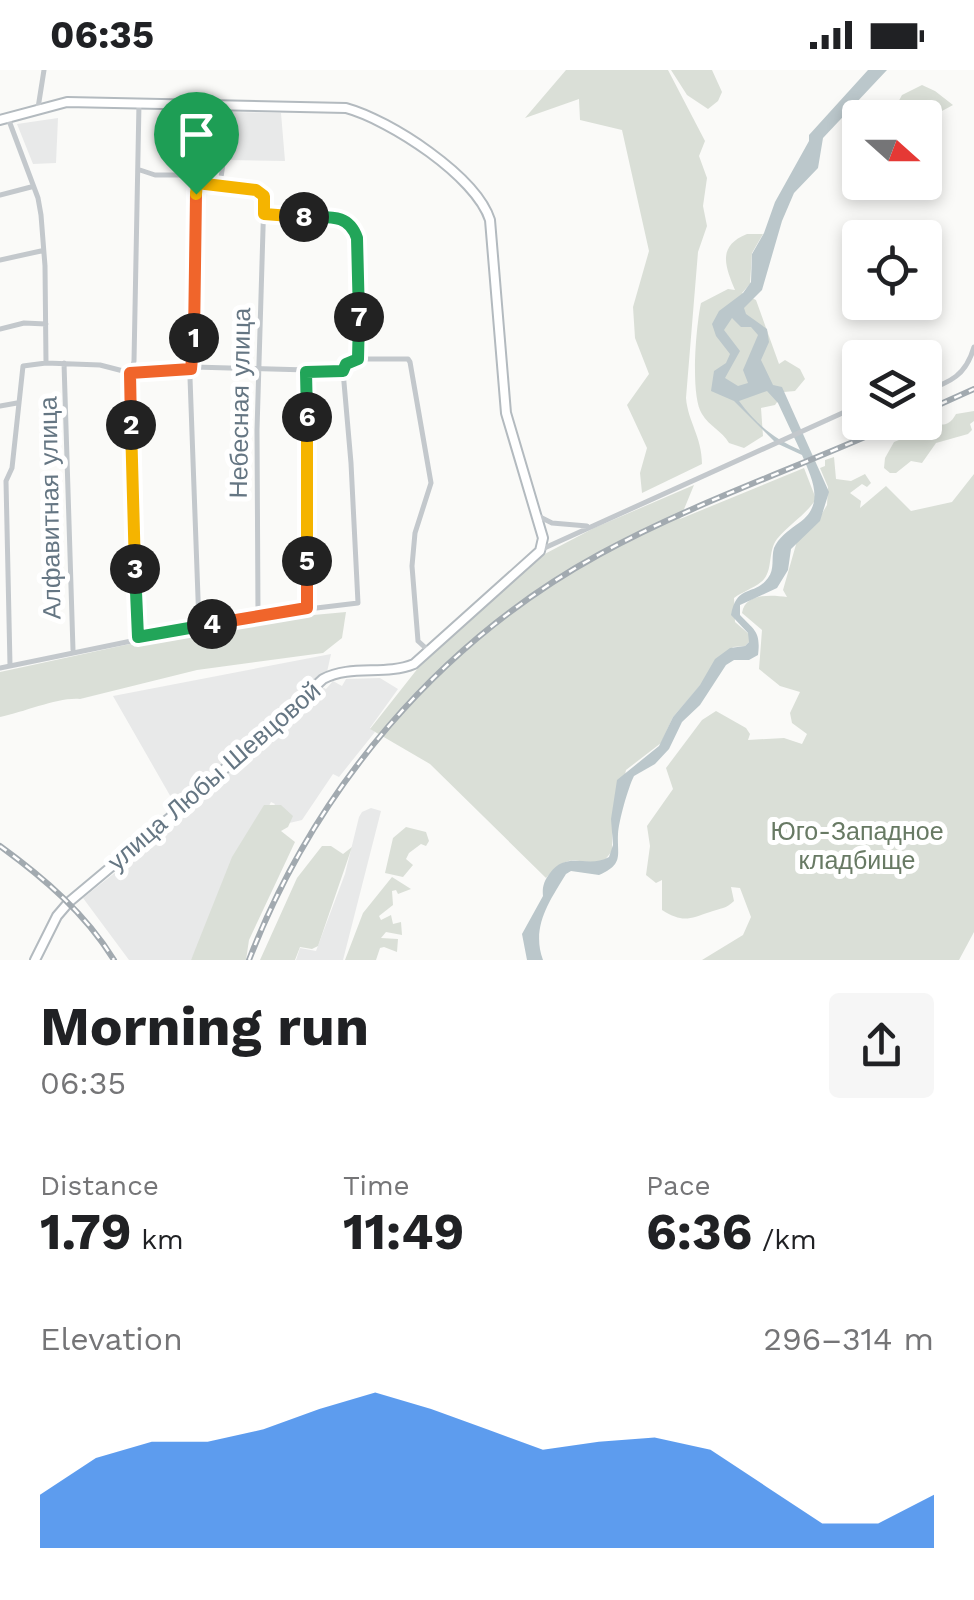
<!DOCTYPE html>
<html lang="en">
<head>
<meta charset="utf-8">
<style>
	:root { --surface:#fff; --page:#f6f6f6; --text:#202124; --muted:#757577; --accent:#1a73e8 }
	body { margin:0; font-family:"Work Sans",sans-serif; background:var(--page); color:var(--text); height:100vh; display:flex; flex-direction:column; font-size:38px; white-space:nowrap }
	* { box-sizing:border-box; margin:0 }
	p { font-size:32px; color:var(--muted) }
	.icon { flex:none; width:55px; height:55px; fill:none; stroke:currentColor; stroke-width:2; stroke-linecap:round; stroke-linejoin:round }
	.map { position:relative; height:890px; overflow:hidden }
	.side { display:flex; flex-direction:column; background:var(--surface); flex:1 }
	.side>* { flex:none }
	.needle { width:65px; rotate:111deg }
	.buttons { position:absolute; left:842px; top:30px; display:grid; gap:20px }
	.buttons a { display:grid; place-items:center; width:100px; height:100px; border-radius:10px; background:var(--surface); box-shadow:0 5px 15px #0003; font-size:50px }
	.pin { position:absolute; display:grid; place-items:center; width:85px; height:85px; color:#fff; margin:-102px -42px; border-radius:50% 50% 50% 0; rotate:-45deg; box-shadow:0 0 10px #0007 }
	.pin .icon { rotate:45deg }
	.km { position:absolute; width:50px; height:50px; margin:-25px; border-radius:50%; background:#222; color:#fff; font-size:28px; line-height:50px; text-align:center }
	.round { display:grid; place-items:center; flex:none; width:105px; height:105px; border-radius:10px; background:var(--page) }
	.summary { display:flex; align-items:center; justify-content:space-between; height:170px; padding:0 40px }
	h1 { font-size:55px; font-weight:700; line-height:75px }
	.stats { display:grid; grid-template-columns:repeat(3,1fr); gap:15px; height:170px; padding:10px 40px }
	.stats div { display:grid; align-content:center }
	.stats b { font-size:50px; font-weight:700 }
	.stats small { font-size:28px; font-weight:400 }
	.stats p { font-size:28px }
	.chart { height:280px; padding:20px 40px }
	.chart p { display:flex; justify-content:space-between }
	.chart svg { width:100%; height:180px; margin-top:10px; fill:var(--accent); opacity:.7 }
	.status { display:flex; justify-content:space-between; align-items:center; height:70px; padding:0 50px; background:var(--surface); direction:ltr }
	.status svg { height:28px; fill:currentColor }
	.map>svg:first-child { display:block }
</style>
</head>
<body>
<div class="status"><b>06:35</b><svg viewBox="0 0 49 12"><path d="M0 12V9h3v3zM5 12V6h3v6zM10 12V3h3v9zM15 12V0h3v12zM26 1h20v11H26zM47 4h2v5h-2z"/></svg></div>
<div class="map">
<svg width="974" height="890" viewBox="0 0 974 890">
	<rect width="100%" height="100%" fill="#fafaf8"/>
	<!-- built -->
	<path fill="#e8e9e9" d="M227,42l54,1 4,48 -56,-1z
		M58,48l-2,45 -23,1 -16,-40z
		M331,584l-4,18 -151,134 -63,-110z
		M380,608l18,11 -28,39 5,4 -36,45 -6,-3 -31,46 -21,5 -14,-8 8,-13 -4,-2 -80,158h-62l-46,-62 77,-61 76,-71 23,-16 63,-63 4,2 7,-8 9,5 4,-7z
		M371,738l10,3 -38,149h-47l4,-12 16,3 29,-77 14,-57 3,-5z"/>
	<!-- green -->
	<path fill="#dadfd7" d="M566,0h102l37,71 -6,15 8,22 -4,28 4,20 -9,26 -12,146c2,24 16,39 16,66l-60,29 -2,-20 7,-25 -20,-43 22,-31 -14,-36 -2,-31 16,-56 -27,-121 -42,-10 -1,-21 -54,19z
		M671,0h41l10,22 -4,9 -10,8 -21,-14z
		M922,15l13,6 18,14 -11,6 -33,6 -14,-9 7,-13z
		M747,164h16l-11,19 -2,31 -8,9 14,7 23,64 6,-4 15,9 5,10 -10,12 -11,1 -9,13 -14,3 2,28 -19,12 -15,-5c-7,-12 -20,-17 -27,-29 -12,-18 -6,-88 -1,-111l27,-14 7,1c-10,-24 -18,-44 12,-56z
		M974,341v10l-4,3 2,6 -4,4 -32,9 -14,20 -11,-2 -15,12h-6l-6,-5 1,-10 9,-16 27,-11 8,-7c14,0 19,4 27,-10z
		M834,387l2,22 15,2 14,-7 6,9 -4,4 -5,-3 -12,9 11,8 -1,7 26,-22 25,25 41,-9 22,-28v458l-15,28h-257l41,-25 8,-18 -11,-29 -9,-1 3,14c-8,8 -13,7 -24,11 -21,7 -27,11 -48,-2v-30l-6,3 -10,-8 4,-29 -3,-20 26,-37 -7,-21 36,-48 14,-9 30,17 4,6 -2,6 36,-2 18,6 5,-10 -15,-11 -2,-10 10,-21 -20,-6 -21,-17 3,-39 -20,-17c3,-20 29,-18 45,-16l-4,-7 14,-49 19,-17 11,-19 1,-18 -8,-19 5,-2v-6z
		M804,398l12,31c-11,17 -27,25 -39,40 -10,13 -3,33 -16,43 -7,6 -19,10 -27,16l1,24 15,13 -1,7 -4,4 -12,1 -60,70 -12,26 -35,27 -14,65v16l-8,10c-30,5 -32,-12 -58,17l-116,-114 -60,-35 52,-66 117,-106 55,-29 100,-43 -14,34z
		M346,542l-4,26 -19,15 -126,17 -117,29c-22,-2 -55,13 -80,18v-45l227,-49z
		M264,735h17l12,11 -5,11 -7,4 14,11 -46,98 -3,20h-55l41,-103z
		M406,757l20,5 3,9 -3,5 -5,-2 -12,9 -3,6 7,6 -10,12 -18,-4 8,-35z
		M322,776h9l12,8 9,-7 -34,99 -6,3 -12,-2 -5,13h-35l37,-82z
		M392,807l19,12 -13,5 -2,-4 -4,1 1,14 -14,11 2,4 10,-5 2,9 8,-2 1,13 -16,-3 -5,6 17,1 -1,13 -13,-5 -4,1 -4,12h-31l18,-47z"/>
	<!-- water -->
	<path fill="#bbc7cb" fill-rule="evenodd" d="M868,0h19l-64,68 -5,30 -24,25 -12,28 -20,69 -18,18 2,6 21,15 2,13 -8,18 12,25 9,2 47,105 -9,29 -29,28 -3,21 -11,18 -37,17v10c14,15 21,16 18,40l-9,5h-15l-8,5 -26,40 -18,17 -13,27 -14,15 -21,12c-6,12 -15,44 -16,58 -1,22 6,30 -19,41l-28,-4 -5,3c-17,28 -35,53 -23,86h-16l-5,-26 21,-38c-1,-9 1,-15 7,-23 17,-23 38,-4 59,-16l4,-12 -2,-26 6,-39 42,-34 14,-29 27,-32 15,-26 15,-11 15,-2 4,-4 -1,-9 -17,-18c6,-32 23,-18 37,-37 7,-9 3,-20 6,-30 4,-10 14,-17 22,-23 30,-19 17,-44 6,-70l-26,-12 -42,-42 -23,-10 3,-20 12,-8 4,-9 -14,-18 -4,-12 7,-13 24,-18 8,-11 1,-28 12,-21 11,-31 34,-61v-6zM732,248l9,9h10l7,8 -15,35 5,13 -10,3 -13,-8 15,-27 -16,-21zM767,321l11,12 22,47c-26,-11 -44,-26 -61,-49z"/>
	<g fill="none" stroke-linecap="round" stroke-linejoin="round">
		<defs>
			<path id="secondary" d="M0,50l67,-18 279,6c44,12 130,68 144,112l16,193 37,125 -3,13 -126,113c-29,12 -63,0 -91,15l-138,126 -116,97 -12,14 -22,44"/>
		</defs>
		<!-- secondary casing -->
		<use href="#secondary" stroke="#b3babf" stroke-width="12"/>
		<!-- street -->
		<path stroke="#c3c8cc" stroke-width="5" d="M38,38l6,-38
			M8,48l30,80 3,17 4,51 1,97
			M140,100l15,5h36l6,8 59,7 8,6 -7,234 1,185
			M197,113l-7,195 9,247
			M220,114l6,-40 -2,-38
			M0,125l31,-8
			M0,190l41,-9
			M0,259l24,-6 22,1
			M359,289h49l2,3 21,121 -16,50 -3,33 6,75 11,10
			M64,293l9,287
			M307,302v236
			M925,321c26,-9 41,-16 49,-44
			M0,336l17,-3
			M538,446l14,7 35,3
			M540,480l320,-145
			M137,567l-6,-264 3,-12 5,-258
			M10,595l-4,-184 6,-13 11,-102 23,-3 54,2 31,8 63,-6 149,4
			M0,598l258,-53 100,-12 -7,-140 -8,-92 9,-11 7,-1 -3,-126 -7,-10 -12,-6 -73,-4"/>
		<!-- secondary -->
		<use href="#secondary" stroke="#fff" stroke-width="8"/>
		<defs>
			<path id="rail" d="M925,341l49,-22
				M0,776c44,32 85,67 114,114
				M249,890c66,-171 190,-318 351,-406 95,-52 200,-87 299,-132"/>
		</defs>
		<!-- rail casing -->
		<use href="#rail" stroke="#a2aab0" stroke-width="6"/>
		<!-- rail -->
		<use href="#rail" stroke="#fff" stroke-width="2.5" stroke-dasharray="8" stroke-linecap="butt"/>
	</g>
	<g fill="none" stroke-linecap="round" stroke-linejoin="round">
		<defs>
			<path id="split-1" d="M194,268l2,-144"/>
			<path id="split-2" d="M131,355l-1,-52 61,-4 3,-31"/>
			<path id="split-3" d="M131,355l4,144"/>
			<path id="split-4" d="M135,499l3,68 74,-13"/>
			<path id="split-5" d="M212,554l95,-16v-47"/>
			<path id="split-6" d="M307,347v144"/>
			<path id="split-7" d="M307,347l-1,-45 37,-1 3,-7 12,-5 1,-42"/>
			<path id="split-8" d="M304,147c23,1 44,-5 53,21l2,79"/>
			<path id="split-9" d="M196,124l1,-11 59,7 8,6v18l40,3"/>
		</defs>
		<!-- split-1 casing -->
		<use href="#split-1" stroke="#fff" stroke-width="20"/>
		<!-- split-2 casing -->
		<use href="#split-2" stroke="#fff" stroke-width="20"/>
		<!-- split-3 casing -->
		<use href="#split-3" stroke="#fff" stroke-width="20"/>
		<!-- split-4 casing -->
		<use href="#split-4" stroke="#fff" stroke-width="20"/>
		<!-- split-5 casing -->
		<use href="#split-5" stroke="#fff" stroke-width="20"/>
		<!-- split-6 casing -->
		<use href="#split-6" stroke="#fff" stroke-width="20"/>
		<!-- split-7 casing -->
		<use href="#split-7" stroke="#fff" stroke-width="20"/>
		<!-- split-8 casing -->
		<use href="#split-8" stroke="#fff" stroke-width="20"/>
		<!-- split-9 casing -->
		<use href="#split-9" stroke="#fff" stroke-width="20"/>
		<!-- split-1 -->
		<use href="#split-1" stroke="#f0652b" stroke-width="12"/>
		<!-- split-2 -->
		<use href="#split-2" stroke="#f0652b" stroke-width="12"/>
		<!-- split-3 -->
		<use href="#split-3" stroke="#f5b400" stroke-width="12"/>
		<!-- split-4 -->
		<use href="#split-4" stroke="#22a559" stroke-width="12"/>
		<!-- split-5 -->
		<use href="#split-5" stroke="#f0652b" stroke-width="12"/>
		<!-- split-6 -->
		<use href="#split-6" stroke="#f5b400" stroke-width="12"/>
		<!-- split-7 -->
		<use href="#split-7" stroke="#22a559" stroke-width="12"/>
		<!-- split-8 -->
		<use href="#split-8" stroke="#22a559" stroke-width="12"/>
		<!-- split-9 -->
		<use href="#split-9" stroke="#f5b400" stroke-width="12"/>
	</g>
	<g text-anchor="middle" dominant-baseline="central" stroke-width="10" stroke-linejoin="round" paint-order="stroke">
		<!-- street labels -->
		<g font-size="25" fill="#657683" stroke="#fff">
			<text transform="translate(240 333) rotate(-89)">Небесная улица</text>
			<text transform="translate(50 438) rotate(-91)">Алфавитная улица</text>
			<text transform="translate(214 706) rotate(-41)">улица Любы Шевцовой</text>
		</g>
		<!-- park labels -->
		<g font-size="25" fill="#687a64" stroke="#fff">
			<text x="857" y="761">Юго-Западное<tspan x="857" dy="29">кладбище</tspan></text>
		</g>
	</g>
</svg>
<div class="buttons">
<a><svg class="needle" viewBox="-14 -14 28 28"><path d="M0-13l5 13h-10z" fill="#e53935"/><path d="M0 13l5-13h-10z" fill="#757577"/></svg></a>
<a><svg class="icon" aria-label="locate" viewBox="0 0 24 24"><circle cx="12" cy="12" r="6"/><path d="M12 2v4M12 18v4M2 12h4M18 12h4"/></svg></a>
<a><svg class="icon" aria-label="layers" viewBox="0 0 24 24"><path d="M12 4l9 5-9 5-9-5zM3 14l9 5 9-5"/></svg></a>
</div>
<div class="pin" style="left:196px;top:124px;background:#1e9e55"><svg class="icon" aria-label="arrive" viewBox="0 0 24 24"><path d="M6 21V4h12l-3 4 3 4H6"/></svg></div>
<b class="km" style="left:194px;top:268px">1</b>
<b class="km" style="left:131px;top:355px">2</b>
<b class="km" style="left:135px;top:499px">3</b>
<b class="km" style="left:212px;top:554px">4</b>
<b class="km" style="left:307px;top:491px">5</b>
<b class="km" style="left:307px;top:347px">6</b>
<b class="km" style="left:359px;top:247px">7</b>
<b class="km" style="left:304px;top:147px">8</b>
</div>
<section class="side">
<div class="summary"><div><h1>Morning run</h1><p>06:35</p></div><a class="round"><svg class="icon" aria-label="share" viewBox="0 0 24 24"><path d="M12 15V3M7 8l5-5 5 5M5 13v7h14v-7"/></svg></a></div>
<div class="stats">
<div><p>Distance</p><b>1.79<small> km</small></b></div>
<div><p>Time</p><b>11:49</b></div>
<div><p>Pace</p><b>6:36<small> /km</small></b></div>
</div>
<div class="chart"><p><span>Elevation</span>296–314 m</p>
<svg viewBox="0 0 160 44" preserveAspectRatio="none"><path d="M0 44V31L10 22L20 18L30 18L40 15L50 10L60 6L70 10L80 15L90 20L100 18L110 17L120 20L130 29L140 38L150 38L160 31V44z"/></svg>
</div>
</section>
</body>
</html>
